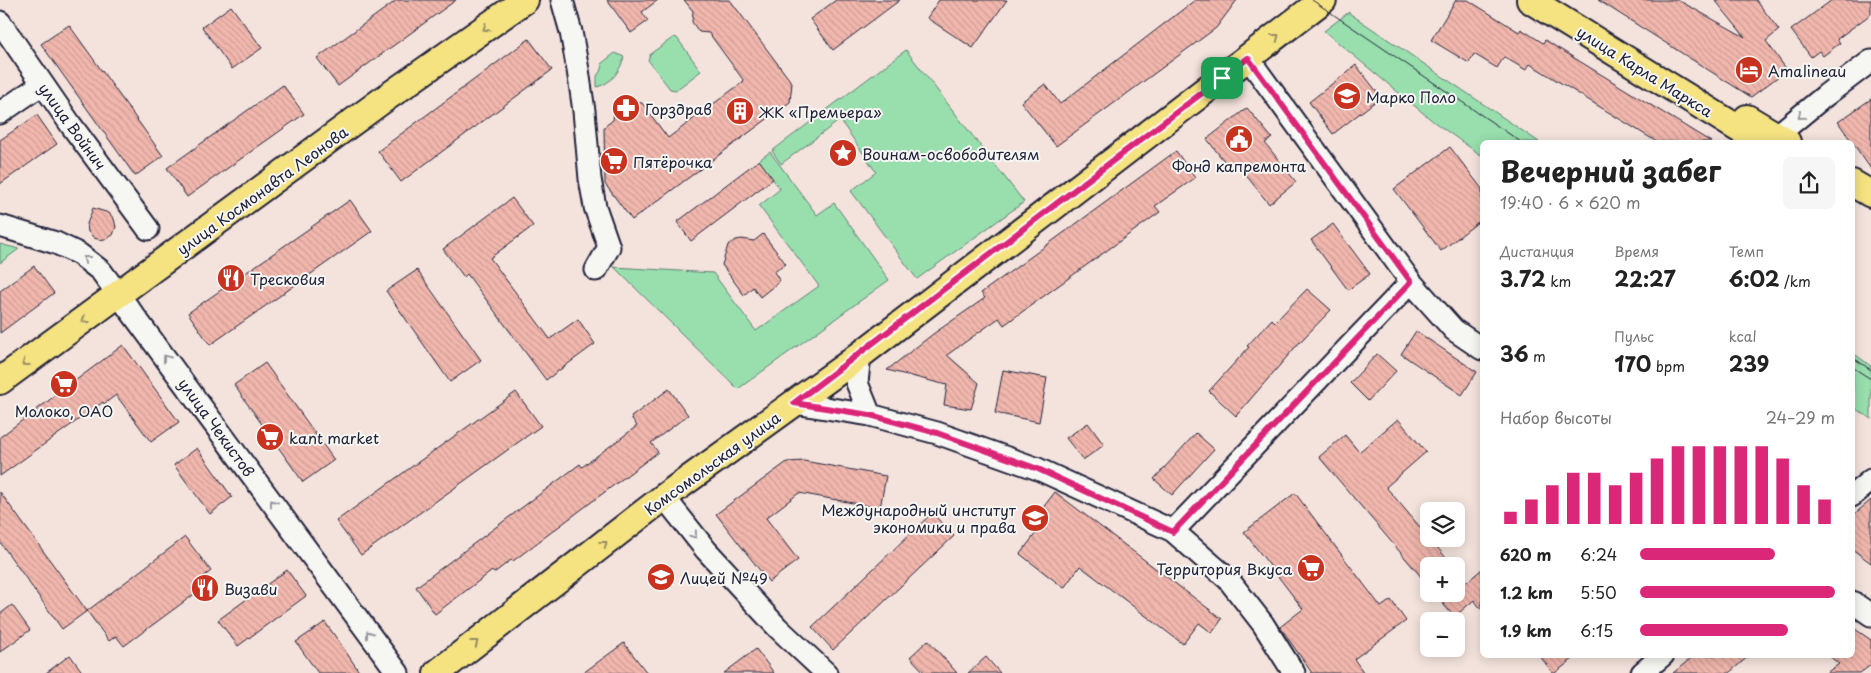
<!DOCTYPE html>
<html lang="ru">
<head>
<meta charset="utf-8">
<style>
	:root { --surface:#fff; --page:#f6f6f6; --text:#222; --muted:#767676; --accent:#db2777 }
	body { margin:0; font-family:"Playpen Sans",sans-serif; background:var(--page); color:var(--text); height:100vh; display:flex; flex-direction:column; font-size:19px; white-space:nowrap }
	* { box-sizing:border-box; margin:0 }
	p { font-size:16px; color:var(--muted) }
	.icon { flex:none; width:28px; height:28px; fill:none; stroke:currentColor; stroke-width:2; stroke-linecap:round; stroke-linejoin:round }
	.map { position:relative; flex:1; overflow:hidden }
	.details { position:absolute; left:1480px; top:140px; width:375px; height:518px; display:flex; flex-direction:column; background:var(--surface); border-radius:8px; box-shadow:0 2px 12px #0003 }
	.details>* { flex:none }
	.tools { position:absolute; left:1420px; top:502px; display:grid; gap:10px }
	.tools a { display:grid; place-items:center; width:45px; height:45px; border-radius:8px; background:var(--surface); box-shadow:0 2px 12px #0003; font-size:25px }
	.pin { position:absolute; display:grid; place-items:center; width:42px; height:42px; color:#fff; margin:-21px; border-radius:10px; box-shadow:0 2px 8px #0006 }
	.round { display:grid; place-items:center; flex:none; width:52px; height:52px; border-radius:8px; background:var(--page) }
	.head { display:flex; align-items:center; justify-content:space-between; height:85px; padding:0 20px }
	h1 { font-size:28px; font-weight:700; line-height:38px }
	.stats { display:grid; grid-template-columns:repeat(3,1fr); gap:8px; height:85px; padding:5px 20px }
	.stats div { display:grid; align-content:center }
	.stats b { font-size:21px; font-weight:700 }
	.stats small { font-size:14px; font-weight:400 }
	.stats p { font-size:14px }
	.chart { height:140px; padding:10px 20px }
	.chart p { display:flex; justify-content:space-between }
	.chart svg { width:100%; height:90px; margin-top:5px; stroke:var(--accent); stroke-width:6 }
	ul { padding:0 20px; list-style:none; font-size:16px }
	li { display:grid; grid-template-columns:80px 60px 1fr; align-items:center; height:38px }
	li i { height:12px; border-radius:6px; background:var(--accent) }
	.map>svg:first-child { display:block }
</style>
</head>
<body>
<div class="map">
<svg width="1871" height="673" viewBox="0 0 1871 673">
	<defs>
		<pattern id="building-back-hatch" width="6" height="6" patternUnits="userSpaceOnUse" patternTransform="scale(1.25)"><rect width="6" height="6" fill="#f1b7ad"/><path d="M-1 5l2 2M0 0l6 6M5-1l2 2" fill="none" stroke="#ce9d96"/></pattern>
	</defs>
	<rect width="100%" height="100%" fill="#f4e3dd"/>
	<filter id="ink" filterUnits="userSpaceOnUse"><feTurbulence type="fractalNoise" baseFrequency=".02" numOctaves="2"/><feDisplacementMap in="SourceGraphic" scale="10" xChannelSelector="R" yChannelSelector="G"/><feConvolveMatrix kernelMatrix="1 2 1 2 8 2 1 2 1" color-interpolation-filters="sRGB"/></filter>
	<g filter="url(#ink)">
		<!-- green -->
		<path fill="#98dfad" stroke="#5d8074" d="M1349,12v1l190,129h-57v14l-48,-34 -110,-91z
			M674,37l3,1 24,33 -25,19 -6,-1 -22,-29 2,-6z
			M906,50l118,152 -107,77 -66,-88 25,-19 -36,-52 -59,44 -9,-13z
			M615,53l9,4c-4,14 -12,26 -27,30v-11l6,-9 -2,-3z
			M770,152l47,63 17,-12 55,77 -151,109 -124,-122 99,6 43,58 63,-45 -60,-80 21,-17 -21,-29z
			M0,244l19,5 -19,14z
			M1853,353l18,13v53l-18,-12z"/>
		<!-- building -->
		<path fill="url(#building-back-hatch)" stroke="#22223b" d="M397,0h59l-118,86 -21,-28z
			M607,0h51l-16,12 6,9 -17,12z
			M684,0h46l62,83 -2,19 -158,118 -27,-36 -1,-57 9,-7 2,-15 7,-5 20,3 26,35 76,-57 -35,-48 -10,-1 -7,-10 1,-11z
			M836,0h64l-67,50 -23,-31z
			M939,0h68l-34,48 -46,-30z
			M1195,0h42l-21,28 -160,118 -35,-44 24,-18 15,20z
			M1456,0h12l51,32 2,-3 22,14 2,-3 166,102h-54l-127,-78 -4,6 -22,-13 -7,11 -23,-14 -5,9 -38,-23z
			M1598,0h80l67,37 -30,-37h41l23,30 -13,11 21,29 -36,27z
			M1832,0h39v14l-34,25 3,4 -17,13 -4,-5 -8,6 -20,-27z
			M231,6l31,42 -30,21 -30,-42z
			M69,25l94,131 -28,20 -94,-132z
			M529,39l23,31 -151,112 -23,-31z
			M1356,65l25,32 -48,37 -24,-32z
			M283,85l21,29 -117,83 -20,-29z
			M1871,99v70l-33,-47z
			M1247,108l25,30 -7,5 31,39 -27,22 -32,-40 -7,5 -23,-30z
			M37,115l20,29 -57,40v-44z
			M1450,147l32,42v30l-41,32 -47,-62z
			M1176,151l19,27 -40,28 5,6 -156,113 -5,-7 -52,37 32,28 -8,26 -27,-4 3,-20 -60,-15 46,-36 52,-36 -4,-5z
			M759,160l14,19 -82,62 -14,-19z
			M512,198l21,28 -43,32 60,81 28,-20 17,25 -49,36 -79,-106 -3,3 -21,-28z
			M350,200l22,31 -162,114 -22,-32z
			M93,208l16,5 5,6 2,8 -3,8 -5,3 -7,2 -7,-2 -6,-6 -1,-8z
			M1333,224l37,50 -22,16 -37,-50z
			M763,234l23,30 -12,8 6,9 -20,16 -7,-10 -9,8 -22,-30 6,-20 8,-5 6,-1 12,2z
			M34,266l20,27 -54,40v-42z
			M417,270l64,90 -31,22 -64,-91z
			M1307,289l24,21 -33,34 -62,72 -27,-25 40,-44 -2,-1 25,-27 3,3z
			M1416,331l61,41 -15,23 -61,-41z
			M123,345l56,77 -28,20 -35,-47 -12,9 -1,-2 -103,74v-39z
			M1377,354l19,17 -28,30 -18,-18z
			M265,363l69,97 -31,22 -69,-97z
			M1003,370l44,8 -8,44 -44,-9z
			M669,389l19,26 -37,28 7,9 -145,109 -2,-1 -17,13 -2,-2 -57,43 -19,-27 164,-123 2,3 55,-41 -6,-9z
			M516,392l25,34 -180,129 -25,-34z
			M1398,419l28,33 -40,35 67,79h-24v20l-110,-129 26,-22 14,17z
			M1088,423l16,22 -21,15 -17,-22z
			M1196,433l18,16 -42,46 -18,-16z
			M197,448l35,49 -22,17 -36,-49z
			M804,461l82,15 -6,32 -81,-15 -33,25 32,42 -29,22 -53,-68 71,-52z
			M0,492l87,119 -25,18 -62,-87z
			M1055,492l167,127 -10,14 -13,-10 -16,21 -103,-78 -16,22 -44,-34 23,-30 -8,-6z
			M1295,493l86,114 10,-7 15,21 -52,38 10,14h-52l-32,-46 23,-18 -59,-77z
			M1871,500v63l-19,-14v-33z
			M932,513l22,23 -121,114 -21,-23z
			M185,537l26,34 -12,9 5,7 -80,59 -8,-10 -7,5 -22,-30z
			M1482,569v41l-8,-10 -20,17 -19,-23h21v-24l11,12z
			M287,570l19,26 -68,50 -20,-26z
			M12,605l18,25 -30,22v-38z
			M325,622l17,24 18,27h-42l-22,-31z
			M1852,627l19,13v25l-11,8h-34l13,-9 -11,-9h24z
			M928,640l29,33h-32l-15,-16z
			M624,643l23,30h-64z
			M756,649l18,24h-50z
			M70,655l13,18h-37z
			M1539,655h39l-23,18h-2z
			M1695,655h55l-21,18h-56z
			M986,657l14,16h-32z"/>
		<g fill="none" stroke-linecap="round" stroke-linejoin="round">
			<defs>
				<path id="minor" d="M562,0l9,32 7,38 6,41 6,68 5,28 14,40 -13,23
					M0,22l71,103 77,104
					M1248,58l163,224 43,48 28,19
					M0,113l42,-29
					M1772,142l9,-10 45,-37 45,-34
					M0,226l56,17 23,11 22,17 297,402
					M860,354l-3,29 13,32
					M794,403l76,12 67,18 101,36 135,62 55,48 35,45 31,49
					M1852,496l19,-16
					M664,497l42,53 72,78 48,45
					M1173,531l238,-249
					M1852,602l19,13
					M1642,673l21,-18"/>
				<path id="major" d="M1530,0l230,142
					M1747,118l40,24
					M1852,183l19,11
					M0,381l380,-279 145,-102
					M437,673l227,-176 183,-132 476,-365"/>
			</defs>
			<!-- minor casing -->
			<use href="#minor" stroke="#22223b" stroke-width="25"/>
			<!-- major casing -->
			<use href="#major" stroke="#22223b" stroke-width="30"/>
			<!-- minor -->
			<use href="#minor" stroke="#f6f6f2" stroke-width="21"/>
			<!-- major -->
			<use href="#major" stroke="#f5e382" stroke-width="26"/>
			<!-- tram -->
			<path stroke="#22223b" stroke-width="1" d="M1312,0l209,142
				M1852,357l19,13
				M1852,367l19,12"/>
		</g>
		<!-- one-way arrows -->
		<defs><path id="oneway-chevron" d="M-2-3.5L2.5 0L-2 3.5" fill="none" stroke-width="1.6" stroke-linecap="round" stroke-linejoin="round" transform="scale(1.25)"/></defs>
		<g stroke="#968c62">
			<use href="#oneway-chevron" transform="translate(486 28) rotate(145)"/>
			<use href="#oneway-chevron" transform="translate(1276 37) rotate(-38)"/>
			<use href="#oneway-chevron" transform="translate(85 320) rotate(144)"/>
			<use href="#oneway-chevron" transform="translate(25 363) rotate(144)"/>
			<use href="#oneway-chevron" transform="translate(604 544) rotate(-38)"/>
			<use href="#oneway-chevron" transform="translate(475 643) rotate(-38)"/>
		</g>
		<g stroke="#9797a0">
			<use href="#oneway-chevron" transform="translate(1801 116) rotate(140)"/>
			<use href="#oneway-chevron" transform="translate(86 259) rotate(-142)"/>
			<use href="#oneway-chevron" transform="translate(166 358) rotate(-126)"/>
			<use href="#oneway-chevron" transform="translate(273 503) rotate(-126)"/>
			<use href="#oneway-chevron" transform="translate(694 535) rotate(51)"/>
			<use href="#oneway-chevron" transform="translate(369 634) rotate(-126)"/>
		</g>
	</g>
	<g fill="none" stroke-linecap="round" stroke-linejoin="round" filter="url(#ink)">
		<defs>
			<path id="route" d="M1248,58l163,224 -238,250 -135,-63 -101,-36 -67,-18 -76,-12z"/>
		</defs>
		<!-- route casing -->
		<use href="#route" stroke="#fff" stroke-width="10"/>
		<!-- route -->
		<use href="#route" stroke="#db2777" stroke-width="6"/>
	</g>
	<!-- icons -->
	<defs>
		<symbol id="hotel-disc" viewBox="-11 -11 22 22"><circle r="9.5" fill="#c8321e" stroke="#f6f6f2"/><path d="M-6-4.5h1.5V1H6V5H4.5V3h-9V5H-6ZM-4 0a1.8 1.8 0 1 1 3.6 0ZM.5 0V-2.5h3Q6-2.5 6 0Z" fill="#fff"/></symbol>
		<symbol id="school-disc" viewBox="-11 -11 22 22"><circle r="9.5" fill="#c8321e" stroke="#f6f6f2"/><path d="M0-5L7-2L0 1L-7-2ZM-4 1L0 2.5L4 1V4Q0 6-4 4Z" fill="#fff"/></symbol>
		<symbol id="pharmacy-disc" viewBox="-11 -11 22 22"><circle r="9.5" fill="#c8321e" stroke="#f6f6f2"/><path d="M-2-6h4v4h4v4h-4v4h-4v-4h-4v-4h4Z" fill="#fff"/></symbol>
		<symbol id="building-disc" viewBox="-11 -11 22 22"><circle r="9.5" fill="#c8321e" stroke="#f6f6f2"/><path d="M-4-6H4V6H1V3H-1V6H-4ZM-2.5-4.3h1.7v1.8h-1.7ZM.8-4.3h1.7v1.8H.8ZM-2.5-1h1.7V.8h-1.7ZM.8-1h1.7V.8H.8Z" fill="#fff"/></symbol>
		<symbol id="civic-disc" viewBox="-11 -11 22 22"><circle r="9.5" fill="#c8321e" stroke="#f6f6f2"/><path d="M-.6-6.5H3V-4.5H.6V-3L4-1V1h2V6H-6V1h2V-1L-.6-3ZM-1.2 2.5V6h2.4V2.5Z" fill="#fff"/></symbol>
		<symbol id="sight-disc" viewBox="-11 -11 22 22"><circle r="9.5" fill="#c8321e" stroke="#f6f6f2"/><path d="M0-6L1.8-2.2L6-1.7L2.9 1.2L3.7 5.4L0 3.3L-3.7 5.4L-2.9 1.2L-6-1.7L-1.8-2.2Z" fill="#fff"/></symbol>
		<symbol id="supermarket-disc" viewBox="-11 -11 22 22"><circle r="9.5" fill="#c8321e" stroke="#f6f6f2"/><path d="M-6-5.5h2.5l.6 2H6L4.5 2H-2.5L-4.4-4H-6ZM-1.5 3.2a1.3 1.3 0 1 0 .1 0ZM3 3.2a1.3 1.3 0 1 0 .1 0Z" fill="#fff"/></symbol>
		<symbol id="restaurant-disc" viewBox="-11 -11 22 22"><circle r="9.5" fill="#c8321e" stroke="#f6f6f2"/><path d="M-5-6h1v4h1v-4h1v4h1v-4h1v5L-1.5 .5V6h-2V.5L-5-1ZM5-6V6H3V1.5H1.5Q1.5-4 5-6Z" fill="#fff"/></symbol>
		<symbol id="university-disc" viewBox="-11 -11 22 22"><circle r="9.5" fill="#c8321e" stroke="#f6f6f2"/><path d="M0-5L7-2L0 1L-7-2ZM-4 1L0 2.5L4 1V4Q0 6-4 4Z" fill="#fff"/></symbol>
	</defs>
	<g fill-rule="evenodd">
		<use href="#hotel-disc" x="1733" y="54" width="32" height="32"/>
		<use href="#school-disc" x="1331" y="80" width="32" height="32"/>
		<use href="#pharmacy-disc" x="610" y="92" width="32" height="32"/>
		<use href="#building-disc" x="724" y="95" width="32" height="32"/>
		<use href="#civic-disc" x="1223" y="123" width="32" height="32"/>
		<use href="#sight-disc" x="827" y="137" width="32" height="32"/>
		<use href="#supermarket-disc" x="598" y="145" width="32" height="32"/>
		<use href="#restaurant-disc" x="215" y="262" width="32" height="32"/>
		<use href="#supermarket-disc" x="48" y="368" width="32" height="32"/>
		<use href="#supermarket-disc" x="254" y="421" width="32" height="32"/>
		<use href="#university-disc" x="1019" y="502" width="32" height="32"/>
		<use href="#supermarket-disc" x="1295" y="552" width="32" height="32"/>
		<use href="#school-disc" x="645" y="561" width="32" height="32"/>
		<use href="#restaurant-disc" x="189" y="572" width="32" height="32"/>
	</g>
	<g text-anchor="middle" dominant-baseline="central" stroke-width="4" stroke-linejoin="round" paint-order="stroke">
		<!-- poi labels -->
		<g font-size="15" fill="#22223b" stroke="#f6f6f2" text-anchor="start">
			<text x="1768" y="70">Amalineau</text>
			<text x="1366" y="96">Марко Поло</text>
			<text x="645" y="108">Горздрав</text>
			<text x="759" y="111">ЖК «Премьера»</text>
			<text x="862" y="153">Воинам-освободителям</text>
			<text x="633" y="161">Пятёрочка</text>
			<text x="1239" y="165" text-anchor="middle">Фонд капремонта</text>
			<text x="250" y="278">Тресковия</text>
			<text x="64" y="410" text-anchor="middle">Молоко, ОАО</text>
			<text x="289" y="437">kant market</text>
			<text x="1016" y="509" text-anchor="end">Международный институт<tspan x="1016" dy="17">экономики и права</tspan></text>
			<text x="1292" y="568" text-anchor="end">Территория Вкуса</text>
			<text x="680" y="577">Лицей №49</text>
			<text x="224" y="588">Визави</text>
		</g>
		<!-- street labels -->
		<g font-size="15" fill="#22223b" stroke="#f6f6f2">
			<text transform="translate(1645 71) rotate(32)">улица Карла Маркса</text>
			<text transform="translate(73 126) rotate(54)">улица Войнич</text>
			<text transform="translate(262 190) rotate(-36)">улица Космонавта Леонова</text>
			<text transform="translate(217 427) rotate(54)">улица Чекистов</text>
			<text transform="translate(712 463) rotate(-36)">Комсомольская улица</text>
		</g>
	</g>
</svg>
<div class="tools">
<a><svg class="icon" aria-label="layers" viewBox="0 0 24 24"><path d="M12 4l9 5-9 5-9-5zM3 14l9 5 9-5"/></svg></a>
<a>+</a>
<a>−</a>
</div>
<div class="pin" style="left:1222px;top:78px;background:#1e9e55"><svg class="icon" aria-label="arrive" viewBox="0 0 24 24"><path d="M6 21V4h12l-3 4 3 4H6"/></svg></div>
<section class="details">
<div class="head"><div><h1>Вечерний забег</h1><p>19:40 · 6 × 620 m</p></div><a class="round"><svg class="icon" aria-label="share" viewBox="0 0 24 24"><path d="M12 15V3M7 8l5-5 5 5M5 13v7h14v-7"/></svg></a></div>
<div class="stats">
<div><p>Дистанция</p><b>3.72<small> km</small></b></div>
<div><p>Время</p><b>22:27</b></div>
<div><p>Темп</p><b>6:02<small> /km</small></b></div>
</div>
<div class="stats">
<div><b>36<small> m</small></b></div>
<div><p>Пульс</p><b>170<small> bpm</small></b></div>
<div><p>kcal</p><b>239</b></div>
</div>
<div class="chart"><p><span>Набор высоты</span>24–29 m</p>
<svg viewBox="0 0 160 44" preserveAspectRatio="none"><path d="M5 44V38M15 44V32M25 44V25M35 44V19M45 44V19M55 44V25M65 44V19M75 44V12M85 44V6M95 44V6M105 44V6M115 44V6M125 44V6M135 44V12M145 44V25M155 44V32"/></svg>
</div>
<ul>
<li><b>620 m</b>6:24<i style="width:69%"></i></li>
<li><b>1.2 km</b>5:50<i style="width:100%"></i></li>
<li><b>1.9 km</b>6:15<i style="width:76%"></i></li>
</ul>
</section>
</div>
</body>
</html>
